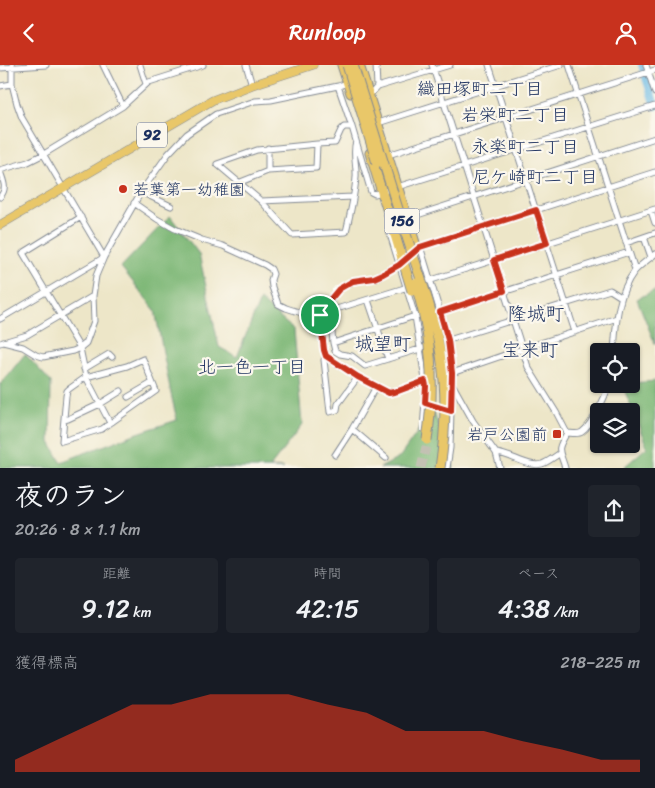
<!DOCTYPE html>
<html lang="ja">
<head>
<meta charset="utf-8">
<style>
	:root { --surface:#171b24; --page:#20242c; --text:#f1f3f6; --muted:#9ea1a6; --accent:#c8321e }
	body { margin:0; font-family:Sriracha,"Klee One",sans-serif; background:var(--page); color:var(--text); height:100vh; display:flex; flex-direction:column; font-size:19px; white-space:nowrap }
	* { box-sizing:border-box; margin:0 }
	p { font-size:16px; color:var(--muted) }
	.icon { flex:none; width:28px; height:28px; fill:none; stroke:currentColor; stroke-width:2; stroke-linecap:round; stroke-linejoin:round }
	.map { position:relative; height:403px; overflow:hidden }
	.details { display:flex; flex-direction:column; background:var(--surface); flex:1 }
	.details>* { flex:none }
	.buttons { position:absolute; left:590px; top:278px; display:grid; gap:10px }
	.buttons a { display:grid; place-items:center; width:50px; height:50px; border-radius:5px; background:var(--surface); box-shadow:0 1px 4px #0004; font-size:25px }
	.pin { position:absolute; display:grid; place-items:center; width:42px; height:42px; color:#fff; margin:-21px; border:2px solid #fff; border-radius:50%; box-shadow:0 1px 5px #0007 }
	.round { display:grid; place-items:center; flex:none; width:52px; height:52px; border-radius:5px; background:var(--page) }
	.head { display:flex; align-items:center; justify-content:space-between; height:85px; padding:0 15px }
	h1 { font-size:28px; font-weight:600; line-height:38px }
	.stats { display:grid; grid-template-columns:repeat(3,1fr); gap:8px; height:85px; padding:5px 15px }
	.stats div { display:grid; align-content:center; border-radius:5px; background:var(--page); text-align:center }
	.stats b { font-size:25px; font-weight:600 }
	.stats small { font-size:14px; font-weight:400 }
	.stats p { font-size:14px }
	.chart { height:140px; padding:10px 15px }
	.chart p { display:flex; justify-content:space-between }
	.chart svg { width:100%; height:90px; margin-top:5px; fill:var(--accent); opacity:.7 }
	header { display:flex; justify-content:space-between; align-items:center; height:65px; padding:0 15px; background:var(--accent); color:#fff; font-size:22px; font-weight:600 }
	.map>svg:first-child { display:block }
</style>
</head>
<body>
<header><svg class="icon" aria-label="back" viewBox="0 0 24 24"><path d="M15 5l-7 7 7 7"/></svg>Runloop<svg class="icon" aria-label="person" viewBox="0 0 24 24"><circle cx="12" cy="8" r="4"/><path d="M4 21q1-7 8-7t8 7"/></svg></header>
<div class="map">
<svg width="655" height="403" viewBox="0 0 655 403">
	<rect width="100%" height="100%" fill="#fbf7ec"/>
	<filter id="ink" filterUnits="userSpaceOnUse"><feTurbulence type="fractalNoise" baseFrequency=".02" numOctaves="2"/><feDisplacementMap in="SourceGraphic" scale="10" xChannelSelector="R" yChannelSelector="G"/><feConvolveMatrix kernelMatrix="1 2 1 2 8 2 1 2 1" color-interpolation-filters="sRGB"/></filter>
	<filter id="wash" filterUnits="userSpaceOnUse"><feTurbulence type="fractalNoise" baseFrequency=".0096" numOctaves="4" result="noise"/><feDisplacementMap in="SourceGraphic" scale="20" xChannelSelector="R" yChannelSelector="G"/><feGaussianBlur stdDeviation="1.12" result="paint"/><feColorMatrix in="noise" values="0 0 0 0 0 0 0 0 0 0 0 0 0 0 0 0 0 1.4 0 .05"/><feComposite in="paint" operator="in"/></filter>
	<g filter="url(#wash)">
		<rect width="100%" height="100%" fill="#ede6c8"/>
		<!-- forest -->
		<path fill="#7db776" stroke="#4c736a" d="M170,151l29,38 20,93 18,10 23,-57 34,30 8,95 -32,42 14,1h-284v-83l25,-31 26,28 -1,60 11,20 71,-27 45,-15 -6,-26 -16,-84 -34,-43z
			M655,225v54l-18,-45z
			M655,316v87h-32l24,-21 -25,-63z
			M433,345l21,58h-74l19,-10z"/>
		<g fill="none" stroke-linecap="round" stroke-linejoin="round">
			<!-- river -->
			<path stroke="#6bbae5" stroke-width="8" d="M642,0l13,41"/>
		</g>
	</g>
	<g filter="url(#ink)">
		<g fill="none" stroke-linecap="round" stroke-linejoin="round">
			<!-- trunk-tunnel -->
			<path stroke="#c3c1b3" stroke-width="9" stroke-dasharray="9 4.5" stroke-linecap="butt" d="M421,403l5,-21"/>
			<defs>
				<path id="minor" d="M12,0v19l5,20 5,14 82,139
					M103,0l20,41
					M140,0l6,19
					M246,0l6,20
					M432,0l96,302 28,45 11,21
					M489,0l86,267
					M569,0l66,205
					M646,0l9,28
					M0,3l46,-3
					M0,21l12,-2
					M338,21l14,41 19,65 4,2 280,-88
					M377,22l73,-22
					M369,31l8,-9 -1,-22
					M378,58l183,-58
					M352,62h-8l-3,3 -6,13 -18,1 -60,6 -40,14 44,37 31,34 54,-3c4,-18 9,-37 10,-55 1,-12 -4,-24 0,-36
					M388,90l267,-85
					M0,105l28,-8 16,-8 79,-48 26,-24 54,-17
					M0,106c3,10 8,17 0,26
					M268,106v-23
					M238,118l30,-12 48,-3 1,-24
					M141,127l30,14
					M261,136l92,-4
					M134,138l23,16 18,10 27,11 21,6 42,19 6,4 2,5 -2,6 1,7 6,17 8,4 22,7h12
					M651,146l4,12
					M81,152l-58,36 57,95 6,29 24,46
					M411,152l244,-79
					M389,166l26,85 11,70 -3,43
					M644,172l7,20
					M626,178l29,-10
					M420,181l20,66 8,28 4,33 -2,75 -3,20
					M422,218l233,-74
					M411,221l-81,25 3,32 2,8 5,3 12,2 13,10 245,-76 11,7
					M368,235l20,59
					M0,254l103,-61
					M3,277l20,5 13,8 7,2 30,-6 7,-3 6,-5 8,-22 -1,-25 3,-20 8,-19 37,-65 27,-38 19,-20 29,-20 39,-13 16,-1 67,-14 10,-3
					M0,278l27,-8 66,-39
					M333,278l82,-27 28,-5 186,-59
					M614,286c2,-27 3,-56 20,-79 6,-7 14,-12 21,-18
					M326,291l-2,4 6,52 7,-2 1,-6 20,-27
					M143,294l13,32 -54,38 -40,12 4,-45 1,-5 2,-2 17,-12 41,-11z
					M84,304l25,-15 3,3
					M452,308l70,-24 95,-31
					M425,316l-27,10 -9,2 -31,-16 -30,-19 -4,-8 -4,-35 4,-8 15,-18 14,-8 21,-3 9,-4 16,-9 21,-18 235,-75
					M451,321l3,1 19,34 23,32 4,15
					M128,332l24,-14
					M64,355l4,-1 32,-15 21,-13
					M352,364l34,29
					M567,368c4,0 11,2 15,-1 10,-7 24,-36 27,-48
					M496,388c15,1 32,15 46,11 6,-2 12,-7 17,-10
					M335,390l17,-26 24,-42
					M565,403c-5,-18 -10,-16 2,-35"/>
				<path id="primary" d="M0,160l213,-125 39,-15 61,-20"/>
				<path id="trunk" d="M342,0l9,28
					M359,0l57,181
					M370,88l32,105"/>
			</defs>
			<!-- minor casing -->
			<use href="#minor" stroke="#848a93" stroke-width="7"/>
			<!-- primary casing -->
			<use href="#primary" stroke="#848a93" stroke-width="9"/>
			<!-- trunk casing -->
			<use href="#trunk" stroke="#848a93" stroke-width="11"/>
			<!-- minor -->
			<use href="#minor" stroke="#fff" stroke-width="5"/>
			<!-- primary -->
			<use href="#primary" stroke="#e9c769" stroke-width="8"/>
			<!-- trunk -->
			<use href="#trunk" stroke="#e9c769" stroke-width="9"/>
			<defs>
				<path id="trunk-bridge" d="M347,0l30,98
					M353,0c17,54 34,108 51,163 13,41 30,84 37,127 6,38 5,75 -1,113
					M402,193l10,33
					M415,218c17,51 20,104 12,157"/>
			</defs>
			<!-- trunk-bridge casing -->
			<use href="#trunk-bridge" stroke="#848a93" stroke-width="11" stroke-linecap="butt"/>
			<!-- trunk-bridge -->
			<use href="#trunk-bridge" stroke="#e9c769" stroke-width="9"/>
		</g>
	</g>
	<g fill="none" stroke-linecap="round" stroke-linejoin="round" filter="url(#ink)">
		<defs>
			<path id="route" d="M536,145l11,33 -53,17 10,31 -64,21 8,28 4,33 -1,38 -26,-8 1,-17 -1,-5 -27,10 -9,2 -31,-16 -32,-21 -2,-6 -4,-35 4,-8 15,-18 14,-8 21,-3 9,-4 16,-9 21,-18z"/>
		</defs>
		<!-- route casing -->
		<use href="#route" stroke="#fff" stroke-width="10"/>
		<!-- route -->
		<use href="#route" stroke="#c8321e" stroke-width="6"/>
	</g>
	<!-- markers -->
	<g fill="#c8321e" stroke="#fbf7ec" stroke-width="2">
		<circle cx="123" cy="124" r="5"/>
		<rect x="552" y="364" width="10" height="10" rx="2.5"/>
	</g>
	<g text-anchor="middle" dominant-baseline="central" stroke-width="4.5" stroke-linejoin="round" paint-order="stroke">
		<!-- shield labels -->
		<g fill="#fbf7ec" stroke="#5e6b89" stroke-width="1">
			<rect x="137" y="57.5" width="30" height="25" rx="4"/>
			<rect x="384.5" y="143.5" width="35" height="25" rx="4"/>
		</g>
		<g font-size="15" font-weight="bold" fill="#1b2f5e">
			<text x="152" y="70">92</text>
			<text x="402" y="156">156</text>
		</g>
		<!-- poi labels -->
		<g font-size="16" fill="#1b2f5e" stroke="#fbf7ec" text-anchor="start">
			<text x="133" y="124">若葉第一幼稚園</text>
			<text x="547" y="369" text-anchor="end">岩戸公園前</text>
		</g>
		<!-- neighbourhood labels -->
		<g font-size="18" fill="#1b2f5e" stroke="#fbf7ec">
			<text x="480" y="24">織田塚町二丁目</text>
			<text x="515" y="50">岩栄町二丁目</text>
			<text x="525" y="82">永楽町二丁目</text>
			<text x="535" y="112">尼ケ崎町二丁目</text>
			<text x="252" y="302">北一色一丁目</text>
		</g>
		<!-- quarter labels -->
		<g font-size="19" fill="#1b2f5e" stroke="#fbf7ec">
			<text x="536" y="248">隆城町</text>
			<text x="383" y="278">城望町</text>
			<text x="530" y="284">宝来町</text>
		</g>
	</g>
</svg>
<div class="buttons">
<a><svg class="icon" aria-label="locate" viewBox="0 0 24 24"><circle cx="12" cy="12" r="6"/><path d="M12 2v4M12 18v4M2 12h4M18 12h4"/></svg></a>
<a><svg class="icon" aria-label="layers" viewBox="0 0 24 24"><path d="M12 4l9 5-9 5-9-5zM3 14l9 5 9-5"/></svg></a>
</div>
<div class="pin" style="left:320px;top:250px;background:#1e9e55"><svg class="icon" aria-label="arrive" viewBox="0 0 24 24"><path d="M6 21V4h12l-3 4 3 4H6"/></svg></div>
</div>
<section class="details">
<div class="head"><div><h1>夜のラン</h1><p>20:26 · 8 × 1.1 km</p></div><a class="round"><svg class="icon" aria-label="share" viewBox="0 0 24 24"><path d="M12 15V3M7 8l5-5 5 5M5 13v7h14v-7"/></svg></a></div>
<div class="stats">
<div><p>距離</p><b>9.12<small> km</small></b></div>
<div><p>時間</p><b>42:15</b></div>
<div><p>ペース</p><b>4:38<small> /km</small></b></div>
</div>
<div class="chart"><p><span>獲得標高</span>218–225 m</p>
<svg viewBox="0 0 160 44" preserveAspectRatio="none"><path d="M0 44V38L10 29L20 20L30 11L40 11L50 6L60 6L70 6L80 11L90 15L100 24L110 24L120 24L130 29L140 33L150 38L160 38V44z"/></svg>
</div>
</section>
</body>
</html>
